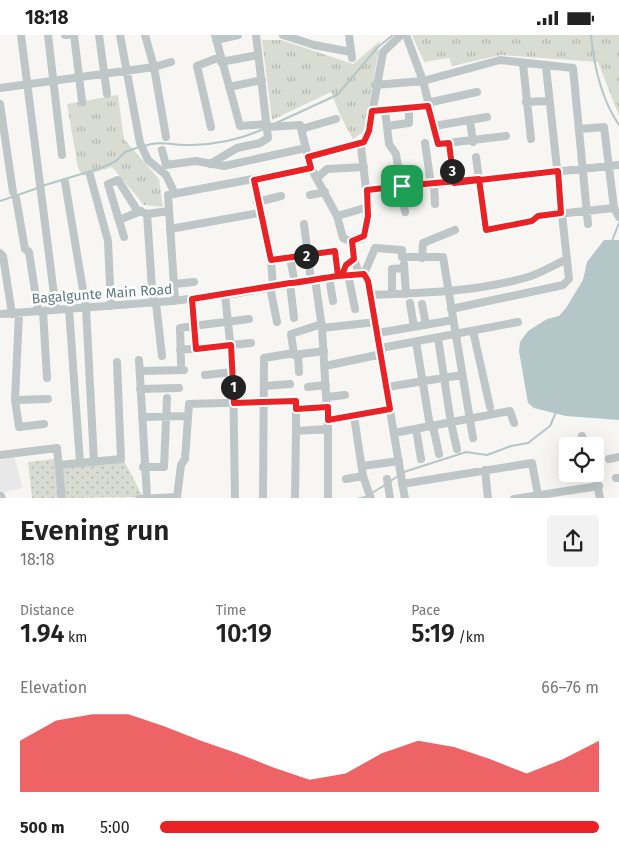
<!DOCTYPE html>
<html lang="en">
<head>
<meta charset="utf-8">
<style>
	:root { --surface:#fff; --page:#f2f2f2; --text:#222; --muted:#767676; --accent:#e82225 }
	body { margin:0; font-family:"Fira Sans",sans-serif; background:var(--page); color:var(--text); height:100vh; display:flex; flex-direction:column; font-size:19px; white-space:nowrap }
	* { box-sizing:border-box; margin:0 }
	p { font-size:16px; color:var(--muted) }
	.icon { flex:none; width:28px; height:28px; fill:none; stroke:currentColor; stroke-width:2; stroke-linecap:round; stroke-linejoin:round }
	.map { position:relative; height:463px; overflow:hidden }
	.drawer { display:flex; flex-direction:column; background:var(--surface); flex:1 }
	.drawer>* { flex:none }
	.controls { position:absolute; left:559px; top:402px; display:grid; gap:10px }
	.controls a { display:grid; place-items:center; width:45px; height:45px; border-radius:5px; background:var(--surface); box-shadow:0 5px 20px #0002; font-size:25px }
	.pin { position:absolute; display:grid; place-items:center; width:42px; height:42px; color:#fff; margin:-21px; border-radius:10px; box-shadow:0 2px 8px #0006 }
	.km { position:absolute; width:25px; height:25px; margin:-12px; border-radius:50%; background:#222; color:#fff; font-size:14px; line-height:25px; text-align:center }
	.round { display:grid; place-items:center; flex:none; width:52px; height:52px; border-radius:5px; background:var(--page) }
	.headline { display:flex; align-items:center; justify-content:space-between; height:85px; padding:0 20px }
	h1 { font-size:28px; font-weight:600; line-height:38px }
	.metrics { display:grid; grid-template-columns:repeat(3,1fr); gap:8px; height:85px; padding:5px 20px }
	.metrics div { display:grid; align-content:center }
	.metrics b { font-size:25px; font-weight:600 }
	.metrics small { font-size:14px; font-weight:400 }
	.metrics p { font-size:14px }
	.chart { height:140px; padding:10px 20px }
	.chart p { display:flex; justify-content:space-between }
	.chart svg { width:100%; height:90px; margin-top:5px; fill:var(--accent); opacity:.7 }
	ul { padding:0 20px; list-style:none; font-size:16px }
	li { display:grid; grid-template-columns:80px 60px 1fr; align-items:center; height:38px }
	li i { height:12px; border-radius:6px; background:var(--accent) }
	.status { display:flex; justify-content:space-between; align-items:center; height:35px; padding:0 25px; background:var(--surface); direction:ltr }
	.status svg { height:14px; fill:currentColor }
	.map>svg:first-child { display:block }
</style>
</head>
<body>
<div class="status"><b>18:18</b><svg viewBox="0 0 49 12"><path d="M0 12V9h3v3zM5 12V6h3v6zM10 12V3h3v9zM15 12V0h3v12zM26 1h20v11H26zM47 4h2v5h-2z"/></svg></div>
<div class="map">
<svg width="619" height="464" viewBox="0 0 619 464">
	<defs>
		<pattern id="grass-tufts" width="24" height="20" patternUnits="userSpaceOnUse" patternTransform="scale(1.25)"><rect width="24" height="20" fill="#d8dcd2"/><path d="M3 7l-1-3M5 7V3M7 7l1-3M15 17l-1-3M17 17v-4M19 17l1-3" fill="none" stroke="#b3b7b0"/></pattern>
		<pattern id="park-dots" width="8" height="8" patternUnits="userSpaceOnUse" patternTransform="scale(1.25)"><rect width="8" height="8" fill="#d8dcd2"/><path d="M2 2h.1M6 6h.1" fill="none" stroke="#b3b7b0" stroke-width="1.8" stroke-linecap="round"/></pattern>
	</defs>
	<rect width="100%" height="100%" fill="#f7f6f3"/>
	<!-- built -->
	<path fill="#e7e8e7" d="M14,421l9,32 -23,5v-33z"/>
	<!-- grass -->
	<path fill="url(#grass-tufts)" d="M412,0h207v81l-21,-54 -97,-7 -49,11 -3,-8 -25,4z
		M262,5h19l72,24 27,-23 -15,90 -12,8 -12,-22 -10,-25 -59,28z
		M118,60l6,44 35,40 4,28 -19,-2 -32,-38 -29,9 -5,-8 -11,-64z"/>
	<!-- park -->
	<path fill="url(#park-dots)" d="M54,424l5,39h-27l-4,-36z
		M124,426l19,36 -77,1 -4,-30z"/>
	<!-- water -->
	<path fill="#b4c6c7" d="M604,205h15v180l-53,-4 -32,-8 -6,-5 -9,-52 1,-9 8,-11 19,-12 12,-3 7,-8 17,-28 4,-18z"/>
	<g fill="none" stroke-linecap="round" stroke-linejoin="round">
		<!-- stream -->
		<path stroke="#b4c6c7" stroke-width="2" d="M591,0c3,31 10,64 28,90
			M274,89l63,-29 41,-48 15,-12
			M144,111c16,-6 32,0 49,-1 26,-1 50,-6 72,-17
			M42,151l59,-18 15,-7 9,-9 14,-5
			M0,166l38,-13
			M612,206l7,-18
			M404,437l62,-20 21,3 24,-9 17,-3 22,-17 6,-14
			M389,447l9,-6
			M372,458l13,-8
			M357,464l12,-3"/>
		<!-- minor -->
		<path stroke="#bfc6c8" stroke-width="8" d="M21,0l35,275
			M48,0l14,120
			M65,0h2
			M74,0l8,66
			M99,0l8,59
			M120,0l20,108 8,17 18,15 9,19
			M145,0l9,32 12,70
			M215,0l25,91 27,-2
			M283,0l31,10 37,7
			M349,0l3,23
			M406,0l17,46 16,63 67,-8
			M216,5l22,-5
			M221,27l37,-7
			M523,29l8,75
			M375,50l48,-4 77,-21 73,8 15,156
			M229,52l33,-7
			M0,53l154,-21 17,-5
			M526,67l23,-1
			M427,68l50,-11
			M0,69l13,88
			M385,75l4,34 7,10 9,58
			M372,76l56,-5
			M470,85l3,22
			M387,91l22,-3v-15
			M434,91l53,-9
			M211,92l-14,-61 23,-9
			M301,94l35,-10
			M580,94l24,-2 10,81 5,9
			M425,108l6,41
			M449,108l5,40
			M162,115l4,15 30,-4 28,5 82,-18
			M308,121l56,-14
			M476,122l10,73 46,-9 6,-5 76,-8
			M210,129l27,-16 23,-5 8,-5 -12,-103
			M311,133l26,48 6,22 7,3 11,-2 4,-8 3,-25 -7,-59 8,-16 14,-79 18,-17
			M90,140l18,66 3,65
			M317,143l10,-9 37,-2
			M253,145l18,80 2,27
			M65,147l21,126 8,154
			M434,149l1,20
			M367,155l93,-8 159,-17
			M310,160l15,-3
			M16,163l9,51 4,3 9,59
			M257,167l24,-6
			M337,181l31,-9
			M119,185l22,-9
			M304,189l7,56
			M170,194l89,-16
			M124,202l-16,-53 10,-4 19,30 10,4
			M352,206l2,18 5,14
			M0,218l3,3 9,58
			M290,223l5,25
			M422,223l1,-15 32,-13
			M271,225l64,-9 3,25
			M404,229l2,30
			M348,239l7,35
			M364,239l11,-26 27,2v7h41l30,181
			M342,240l4,-10 8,-6
			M329,242l4,24
			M315,244l7,49 6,101
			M174,249l20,-2
			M290,249l4,34
			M270,252l7,35
			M392,259v-25l12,-1
			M225,260l8,74 2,130
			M371,260c52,-2 106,-3 157,-18 13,-4 26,-12 39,-18
			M175,266l-7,-106 143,-27 -11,-43 -32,2
			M153,268l-6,-89 22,-3
			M156,268l6,53
			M410,268l4,24
			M422,269l4,21
			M69,274l11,154
			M451,274l103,-22 9,-2 6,-6 -23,-212
			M43,276l4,67
			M19,278l-4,87 33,-1
			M0,279l172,-13 60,-7 116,-20h16l4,7 37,218
			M322,289l-31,10 3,21 30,-4
			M322,293l54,-6
			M473,296l17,76
			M378,298l75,-13
			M438,303l13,85 6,26
			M416,307l14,84
			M381,313l137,-26
			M196,314l-3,-23 56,-7
			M180,315l71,-7
			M298,320l1,17
			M139,325l8,137
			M181,329l-1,-36 13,-2 -1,-27
			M325,331l57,-12
			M140,336l44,-1
			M205,340l28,-3
			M264,351l26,-2
			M308,352l18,-2
			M387,352l75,-12
			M140,354l39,-1
			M327,362l18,-2
			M15,365l4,27 25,-3
			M296,374l32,-2
			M354,381l9,60 8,23
			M142,382l46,-1
			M328,385l62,-11
			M433,391l6,28
			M416,394l5,30
			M394,398l116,-22 4,12
			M582,401l4,10
			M0,420l57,-7 5,51
			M609,424l10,-2
			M59,430l62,-6 -4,-97
			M362,431l37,-5
			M143,432h21l3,-69
			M485,435l3,29
			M595,437l5,27
			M616,443h3
			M346,444l17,-3
			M387,444l3,19
			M402,449l130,-21 6,32
			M1,461l1,3
			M139,464l38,-2 4,-32 4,-6 4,-55 107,-3v30
			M263,464l1,-141 30,-5
			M295,464l1,-68 32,-2v70
			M514,464l85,-13"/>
	</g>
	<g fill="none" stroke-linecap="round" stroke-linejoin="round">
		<defs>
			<path id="route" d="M402,151l-35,4 1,26 -4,20 -12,5 2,18 -8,6 -4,10 -4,1c-15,2 -31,5 -46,7h-2l-98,16 4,50 35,-4 3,58 62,-2v8l32,-2v13l62,-11 -22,-128 -4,-7 -26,2 -3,-25 -64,9 -17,-80 57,-12 -3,-11 56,-15 5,-11 3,-20 56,-5 10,38 11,-1 5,40 104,-12 3,42 -23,3 -6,5 -46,9 -7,-51 -77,7"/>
		</defs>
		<!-- route casing -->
		<use href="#route" stroke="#fff" stroke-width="10"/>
		<!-- route -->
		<use href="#route" stroke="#e82225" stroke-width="6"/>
	</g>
	<g text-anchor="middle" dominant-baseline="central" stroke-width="5" stroke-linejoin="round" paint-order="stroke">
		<!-- street labels -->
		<g font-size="14" fill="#617a7f" stroke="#fff">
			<text transform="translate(102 259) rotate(-4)">Bagalgunte Main Road</text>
		</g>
	</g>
</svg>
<div class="controls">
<a><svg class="icon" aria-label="locate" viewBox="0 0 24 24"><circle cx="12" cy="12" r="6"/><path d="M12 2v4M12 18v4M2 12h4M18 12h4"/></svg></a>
</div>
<div class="pin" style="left:402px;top:151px;background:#1e9e55"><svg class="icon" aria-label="arrive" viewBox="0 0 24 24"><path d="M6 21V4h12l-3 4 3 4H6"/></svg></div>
<b class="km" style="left:233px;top:352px">1</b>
<b class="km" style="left:306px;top:221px">2</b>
<b class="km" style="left:452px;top:136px">3</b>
</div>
<section class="drawer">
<div class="headline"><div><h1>Evening run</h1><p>18:18</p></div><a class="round"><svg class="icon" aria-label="share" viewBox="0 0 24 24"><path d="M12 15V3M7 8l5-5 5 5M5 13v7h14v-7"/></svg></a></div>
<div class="metrics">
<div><p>Distance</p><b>1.94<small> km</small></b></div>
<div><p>Time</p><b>10:19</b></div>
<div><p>Pace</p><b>5:19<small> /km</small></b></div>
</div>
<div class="chart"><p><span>Elevation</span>66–76 m</p>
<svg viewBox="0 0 160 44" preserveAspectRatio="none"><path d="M0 44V19L10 9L20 6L30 6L40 12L50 19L60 25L70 32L80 38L90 35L100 25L110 19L120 22L130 28L140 35L150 28L160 19V44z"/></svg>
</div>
<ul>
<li><b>500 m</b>5:00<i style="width:100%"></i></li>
</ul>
</section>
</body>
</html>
